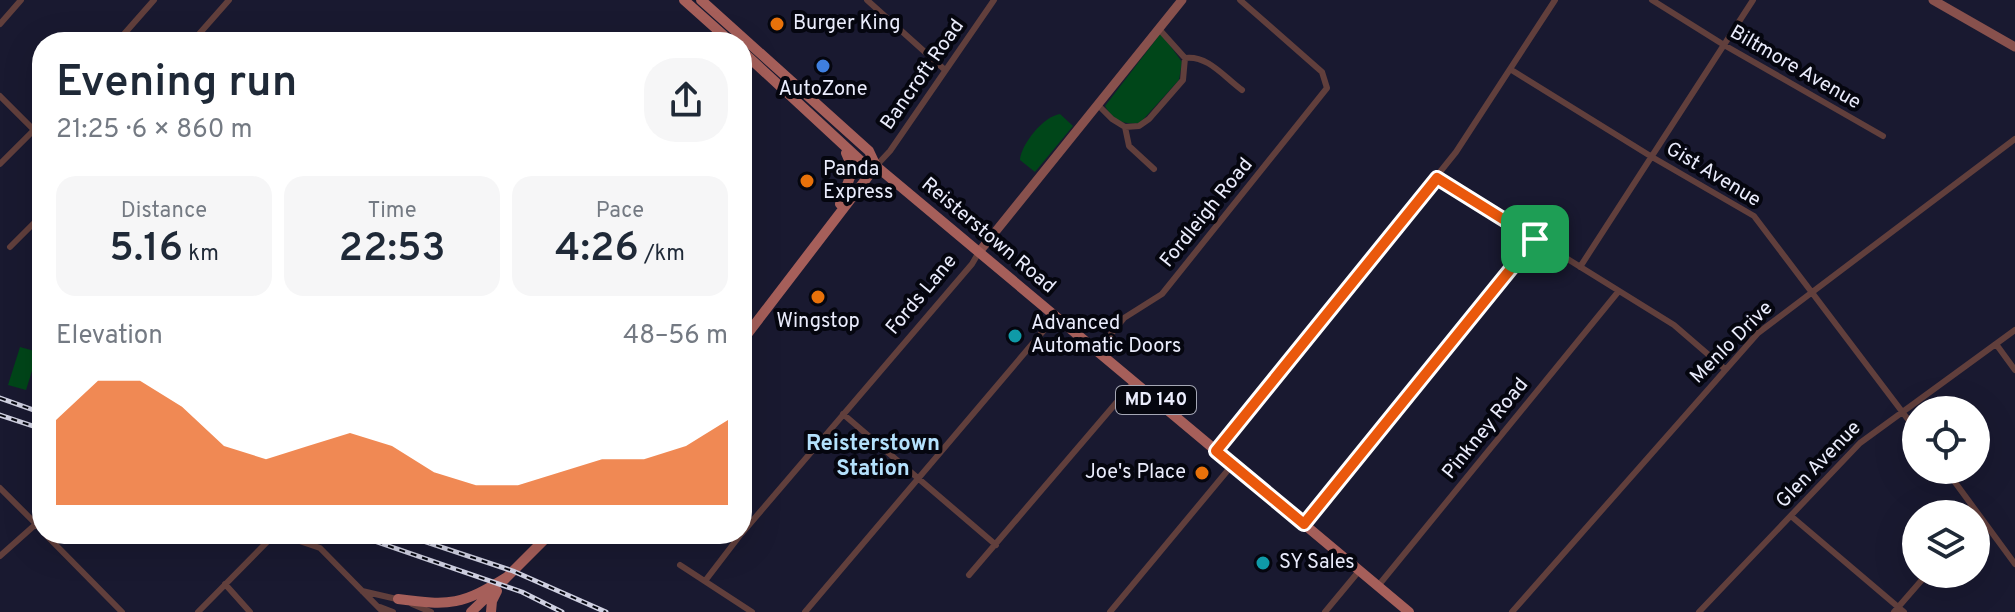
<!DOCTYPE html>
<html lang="en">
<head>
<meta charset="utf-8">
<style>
	:root { --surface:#fff; --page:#f6f6f7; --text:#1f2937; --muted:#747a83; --accent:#ea580c }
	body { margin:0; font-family:Overpass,sans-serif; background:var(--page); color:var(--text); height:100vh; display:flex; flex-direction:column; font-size:30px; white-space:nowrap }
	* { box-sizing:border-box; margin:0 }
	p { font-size:26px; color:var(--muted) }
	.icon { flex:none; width:44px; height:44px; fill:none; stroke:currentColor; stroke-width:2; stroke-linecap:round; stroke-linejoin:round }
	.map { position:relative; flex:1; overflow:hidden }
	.details { position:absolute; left:32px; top:32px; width:720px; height:512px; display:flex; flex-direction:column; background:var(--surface); border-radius:32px; box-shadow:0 8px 32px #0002 }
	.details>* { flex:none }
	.controls { position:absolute; left:1902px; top:396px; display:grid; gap:16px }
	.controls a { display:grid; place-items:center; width:88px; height:88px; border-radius:50%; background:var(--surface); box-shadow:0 8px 32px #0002; font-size:40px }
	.pin { position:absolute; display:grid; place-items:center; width:68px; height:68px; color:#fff; margin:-34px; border-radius:16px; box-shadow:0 4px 12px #0006 }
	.round { display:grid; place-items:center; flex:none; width:84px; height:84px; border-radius:32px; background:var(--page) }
	.head { display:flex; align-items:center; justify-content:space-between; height:136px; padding:0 24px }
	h1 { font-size:44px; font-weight:600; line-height:60px }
	.figures { display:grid; grid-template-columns:repeat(3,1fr); gap:12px; height:136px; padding:8px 24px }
	.figures div { display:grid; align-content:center; border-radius:20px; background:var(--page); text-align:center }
	.figures b { font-size:40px; font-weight:600 }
	.figures small { font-size:22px; font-weight:400 }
	.figures p { font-size:22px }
	.chart { height:224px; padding:16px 24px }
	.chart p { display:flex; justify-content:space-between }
	.chart svg { width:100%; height:144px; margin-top:8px; fill:var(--accent); opacity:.7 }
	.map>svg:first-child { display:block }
</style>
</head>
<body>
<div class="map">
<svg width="2015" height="612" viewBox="0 0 2015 612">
	<rect width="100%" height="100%" fill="#191930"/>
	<!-- green -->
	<path fill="#004619" d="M1161,33l21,29 -3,18 -39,43c-16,2 -27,-2 -35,-17z
		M1060,114l13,12 -38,46 -15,-12c1,-16 24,-44 40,-46z
		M20,347l18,5 -12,38 -18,-5z"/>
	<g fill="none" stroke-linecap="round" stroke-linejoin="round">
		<!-- street -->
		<path stroke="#613f3c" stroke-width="6" d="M867,0l78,70
			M1652,0l72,45 159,91
			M0,24l21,-24
			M1159,29l26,29c23,-3 39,19 57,32
			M117,42l37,-42
			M192,42l37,-42
			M1510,69l142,88 102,59 162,214
			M0,96l34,34
			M1097,104l15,15 13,8 4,19 25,23
			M1125,127l14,-1 10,-7 34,-39 2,-22
			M0,164l42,-42
			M876,166l14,-15 104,-151
			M1437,178l237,147 51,44
			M40,216l2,63
			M10,247l30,-30
			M1580,267l173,-267
			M1996,344l19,26
			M1097,351l27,-33 38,-24 165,-206 -5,-16 -82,-72
			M843,414l153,131
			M1216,451l240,-299 99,-152
			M1946,470l69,94
			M0,488l42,42
			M1791,516l113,96
			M1304,524l231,-285
			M742,533l230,-269 7,-12
			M45,534l77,78
			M1976,534l11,-8
			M0,556l36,-32
			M680,565l72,47
			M969,575l165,-193
			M705,581l36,-47
			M225,584l25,28
			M1378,586l240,-294
			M362,591l39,9
			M412,604l19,8
			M380,607l13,5
			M198,612l70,-71 14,-6 38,13 63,64
			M805,612l251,-296
			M1110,612l123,-148
			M1325,612l34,-41
			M1512,612l246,-279 257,-194
			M1699,612l161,-169 155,-113
			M1894,612l33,-38"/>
		<!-- secondary -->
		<path stroke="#88514d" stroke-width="9" d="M1933,0l82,47
			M979,252l203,-252"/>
		<!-- primary -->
		<path stroke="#a65f5a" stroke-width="10" d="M684,0l47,42
			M701,0l168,151 7,15 533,446
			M742,51l120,111 14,4
			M840,204l13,-35 -7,-16
			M742,341l134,-175
			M504,580l46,-46
			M398,599c53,7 64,6 109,-22
			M471,612l22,-21
			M491,612l1,-11 5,-10"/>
		<defs>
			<path id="rail" d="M0,398l42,15
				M0,415l42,14
				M354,534l168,58 40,20
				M402,534l111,37 93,41"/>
		</defs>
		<!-- rail casing -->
		<use href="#rail" stroke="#cfd0e1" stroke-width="5"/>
		<!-- rail -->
		<use href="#rail" stroke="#05060f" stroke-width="2" stroke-dasharray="6" stroke-linecap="butt"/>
	</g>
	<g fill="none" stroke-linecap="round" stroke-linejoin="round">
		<defs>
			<path id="route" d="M1437,178l98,61 -231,285 -88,-73z"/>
		</defs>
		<!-- route casing -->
		<use href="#route" stroke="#fff" stroke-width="16"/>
		<!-- route -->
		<use href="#route" stroke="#ea580c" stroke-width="10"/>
	</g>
	<!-- markers -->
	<g fill="#e8710a" stroke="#05060f" stroke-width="3">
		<circle cx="777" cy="24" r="8"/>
		<circle cx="807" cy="181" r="8"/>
		<circle cx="818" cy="297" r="8"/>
		<circle cx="1202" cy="473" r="8"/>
	</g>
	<circle fill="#3f7fe0" stroke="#05060f" stroke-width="3" cx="823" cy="66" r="8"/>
	<g fill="#0f9aa8" stroke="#05060f" stroke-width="3">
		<circle cx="1015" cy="336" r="8"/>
		<circle cx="1263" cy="563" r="8"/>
	</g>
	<g text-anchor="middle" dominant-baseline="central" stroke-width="8" stroke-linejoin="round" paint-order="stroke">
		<!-- shield labels -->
		<rect fill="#05060f" stroke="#a5a7b5" stroke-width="2" x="1116" y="386" width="80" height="28" rx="6"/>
		<g font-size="18" font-weight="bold" fill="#eaecfc">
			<text x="1156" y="400">MD 140</text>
		</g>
		<!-- poi labels -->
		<g font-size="20" fill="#eaecfc" stroke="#05060f" text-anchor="start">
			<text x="793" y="24">Burger King</text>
			<text x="823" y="90" text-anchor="middle">AutoZone</text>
			<text x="823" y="170">Panda<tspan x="823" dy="23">Express</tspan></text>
			<text x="818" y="322" text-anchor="middle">Wingstop</text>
			<text x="1031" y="324">Advanced<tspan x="1031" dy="23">Automatic Doors</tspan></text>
			<text x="1186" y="473" text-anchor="end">Joe's Place</text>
			<text x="1279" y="563">SY Sales</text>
		</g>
		<!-- street labels -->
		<g font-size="20" fill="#eaecfc" stroke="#05060f">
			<text transform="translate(1795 68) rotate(30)">Biltmore Avenue</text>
			<text transform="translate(923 75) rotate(-55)">Bancroft Road</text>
			<text transform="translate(1713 175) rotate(31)">Gist Avenue</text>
			<text transform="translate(1207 213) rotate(-51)">Fordleigh Road</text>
			<text transform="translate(988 236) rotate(40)">Reisterstown Road</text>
			<text transform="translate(922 295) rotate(-50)">Fords Lane</text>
			<text transform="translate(1732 343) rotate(-45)">Menlo Drive</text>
			<text transform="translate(1486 429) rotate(-51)">Pinkney Road</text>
			<text transform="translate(1819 465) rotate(-46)">Glen Avenue</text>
		</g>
		<!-- neighbourhood labels -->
		<g font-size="22" font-weight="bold" fill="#b4e1fc" stroke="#05060f">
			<text x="873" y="444">Reisterstown<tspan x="873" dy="25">Station</tspan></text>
		</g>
	</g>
</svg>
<div class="controls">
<a><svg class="icon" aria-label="locate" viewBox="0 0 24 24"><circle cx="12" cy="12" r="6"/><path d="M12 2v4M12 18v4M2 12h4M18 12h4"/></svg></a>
<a><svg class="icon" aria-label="layers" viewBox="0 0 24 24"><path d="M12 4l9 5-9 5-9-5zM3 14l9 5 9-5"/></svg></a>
</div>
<div class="pin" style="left:1535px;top:239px;background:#1e9e55"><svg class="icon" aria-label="arrive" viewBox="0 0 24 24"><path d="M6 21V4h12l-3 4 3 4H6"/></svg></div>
<section class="details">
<div class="head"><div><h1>Evening run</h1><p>21:25 · 6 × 860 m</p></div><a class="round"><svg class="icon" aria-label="share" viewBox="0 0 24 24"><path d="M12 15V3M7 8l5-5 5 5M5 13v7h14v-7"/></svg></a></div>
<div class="figures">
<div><p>Distance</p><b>5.16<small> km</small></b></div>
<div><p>Time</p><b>22:53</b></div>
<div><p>Pace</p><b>4:26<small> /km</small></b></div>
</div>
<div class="chart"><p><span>Elevation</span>48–56 m</p>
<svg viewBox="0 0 160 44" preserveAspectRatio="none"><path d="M0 44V18L10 6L20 6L30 14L40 26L50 30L60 26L70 22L80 26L90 34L100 38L110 38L120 34L130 30L140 30L150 26L160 18V44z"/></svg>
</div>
</section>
</div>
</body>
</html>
